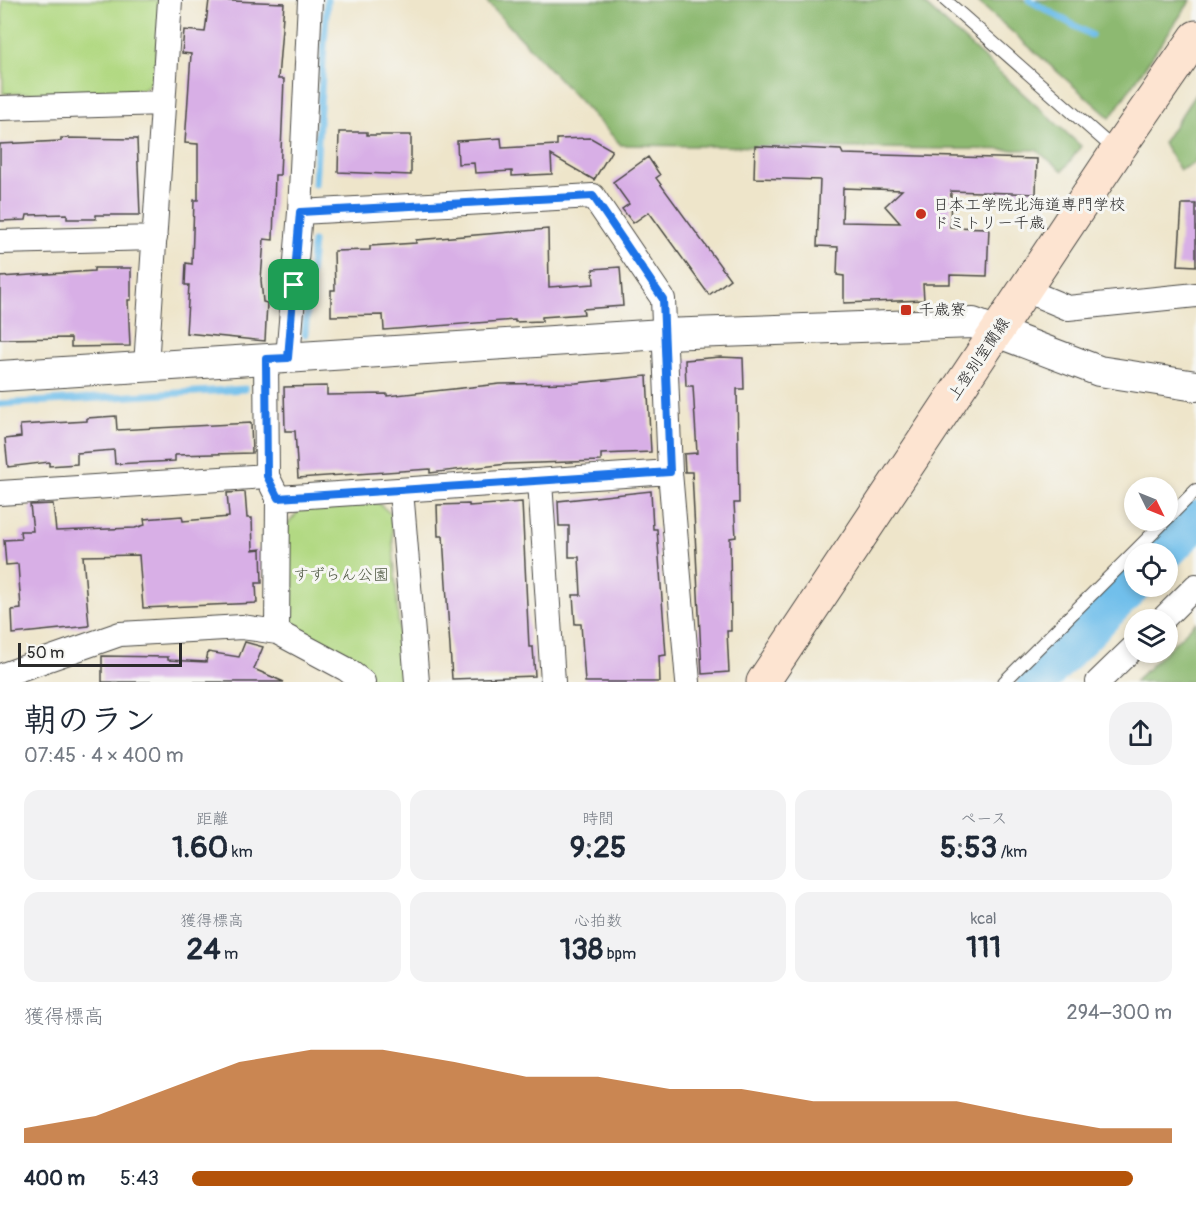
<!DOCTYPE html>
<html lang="ja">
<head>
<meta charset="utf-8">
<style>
	:root { --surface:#fff; --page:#f2f2f3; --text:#1f2937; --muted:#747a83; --accent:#b45309 }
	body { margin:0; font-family:Pangolin,"Klee One",sans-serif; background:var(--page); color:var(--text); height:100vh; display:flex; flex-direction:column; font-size:22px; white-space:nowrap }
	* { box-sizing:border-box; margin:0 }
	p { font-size:20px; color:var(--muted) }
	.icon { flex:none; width:33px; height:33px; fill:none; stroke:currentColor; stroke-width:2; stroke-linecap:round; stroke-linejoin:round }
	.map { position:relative; height:682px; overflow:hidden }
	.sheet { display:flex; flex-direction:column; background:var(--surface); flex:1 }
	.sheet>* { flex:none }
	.needle { width:39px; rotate:133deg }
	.buttons { position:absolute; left:1124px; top:477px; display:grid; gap:12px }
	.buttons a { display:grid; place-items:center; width:54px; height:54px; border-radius:50%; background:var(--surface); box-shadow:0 3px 9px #0003; font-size:30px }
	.scale { position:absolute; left:18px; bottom:15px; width:164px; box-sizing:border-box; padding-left:6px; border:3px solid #2b2b2b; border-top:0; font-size:16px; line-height:21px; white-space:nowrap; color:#2b2b2b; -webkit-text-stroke:4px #f6f6f2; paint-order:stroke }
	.pin { position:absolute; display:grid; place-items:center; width:51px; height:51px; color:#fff; margin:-26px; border-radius:12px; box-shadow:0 3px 9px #0006 }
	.round { display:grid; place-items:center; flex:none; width:63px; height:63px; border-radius:24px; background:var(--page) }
	.overview { display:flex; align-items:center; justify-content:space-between; height:102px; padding:0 24px }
	h1 { font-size:33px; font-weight:700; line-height:45px }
	.metrics { display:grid; grid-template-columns:repeat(3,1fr); gap:9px; height:102px; padding:6px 24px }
	.metrics div { display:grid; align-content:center; border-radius:15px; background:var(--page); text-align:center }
	.metrics b { font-size:30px; font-weight:700 }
	.metrics small { font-size:16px; font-weight:400 }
	.metrics p { font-size:16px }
	.chart { height:168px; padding:12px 24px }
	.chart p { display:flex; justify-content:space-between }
	.chart svg { width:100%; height:108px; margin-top:6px; fill:var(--accent); opacity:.7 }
	ul { padding:0 24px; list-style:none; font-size:20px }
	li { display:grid; grid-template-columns:96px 72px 1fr; align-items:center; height:45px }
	li i { height:15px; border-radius:8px; background:var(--accent) }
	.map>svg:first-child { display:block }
</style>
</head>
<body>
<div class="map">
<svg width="1196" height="682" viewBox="0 0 1196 682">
	<rect width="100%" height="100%" fill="#f6f6f2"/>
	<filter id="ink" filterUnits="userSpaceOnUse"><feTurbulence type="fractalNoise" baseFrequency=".0167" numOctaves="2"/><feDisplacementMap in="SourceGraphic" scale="12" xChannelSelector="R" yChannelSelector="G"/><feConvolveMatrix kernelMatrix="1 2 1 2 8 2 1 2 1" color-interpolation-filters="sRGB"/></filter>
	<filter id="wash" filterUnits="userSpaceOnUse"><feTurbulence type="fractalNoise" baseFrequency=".008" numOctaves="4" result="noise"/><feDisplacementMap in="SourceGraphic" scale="24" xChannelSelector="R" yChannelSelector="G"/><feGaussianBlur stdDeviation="1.35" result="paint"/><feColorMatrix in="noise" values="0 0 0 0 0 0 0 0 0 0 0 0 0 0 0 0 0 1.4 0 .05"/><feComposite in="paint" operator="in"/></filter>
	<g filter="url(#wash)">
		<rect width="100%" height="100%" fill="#eee5ca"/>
		<!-- green -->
		<path fill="#b2d983" stroke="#6e8257" stroke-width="1.5" d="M2,0h159l-7,79 -10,11 -141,4z
			M378,503l13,11 11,164 -11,4h-13l-24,-19 -51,-28 -13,-13 -6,-93 18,-22z"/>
		<!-- forest -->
		<path fill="#8db971" stroke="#5c724e" stroke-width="1.5" d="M485,0h435l161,146 -18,25 -27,-21 -415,-5z
			M976,0h215l-81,118z
			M1196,93v69l-16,8 -17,-27z
			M1196,622v60h-62z"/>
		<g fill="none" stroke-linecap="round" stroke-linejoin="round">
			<!-- stream -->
			<path stroke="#71bfeb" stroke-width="7" d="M1029,0l62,35
				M315,184l12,-184
				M305,334l8,-92
				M0,404l245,-15"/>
			<!-- river -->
			<path stroke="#71bfeb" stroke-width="39" d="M1163,554l33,-34
				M1036,682l98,-99"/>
		</g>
		<g id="blocks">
			<!-- building -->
			<path fill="#d8afe6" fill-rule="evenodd" d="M209,0l75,3 -6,76h6l-4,96h-5l-2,65 -9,-1 -3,41 2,22 4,1 -2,38 -79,-8 3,-48h-4l1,-22 6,1 2,-64h4v-56l-13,-1 6,-89 -9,-1 2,-23 21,2z
				M339,132h28v3h44v40l-73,-3z
				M61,138l76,1 3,76h-44v4h-29v-5l-40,1 -1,5 -26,1v-77l61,-3z
				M501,138l1,10 55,-3v-6l34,-1 21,12 -18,30 -43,-25 1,19 -40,2v-5l-37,2 -1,-10 -16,1 -1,-23z
				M755,146l86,4 2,4 194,5 -1,35 -85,-3 -1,36 39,1 -2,48 -37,-1v9h-27l1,16 -80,3v-27l-7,-1 1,-28 -21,-1 3,-66 -66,-2zM843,188l59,2 -17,16 15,17 -58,-1z
				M648,157l12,18 -4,3 74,101 -21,16 -60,-83 -16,11 -11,-14 7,-5 -16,-22z
				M1182,204h14v62l-18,-1z
				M548,229l1,58 45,-3 -1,-15 27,-2 3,39 -40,3 1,5 -42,3v4l-27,1v-2l-131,10 -1,-15 -52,1v-26h4l-1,-39 36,-1v-4l46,-3v-3z
				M94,268h37v32h-3l2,46 -59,1v-9l-71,1v-62l94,-6z
				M720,357l23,1 1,31h-7l2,114h-5l2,34 -6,1 1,93h-4l2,41 -27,2 -10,-202h-7l-1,-18 13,-1 -4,-67h-7l-1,-26z
				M647,376l4,76 -50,2v7l-94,3 -77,9v-4l-132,9 -3,-47h-10l-1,-44 43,-1v9l60,-1v2l113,-12 76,-1z
				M116,416l1,14 134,-7 1,30 -77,2v6l-60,3 -1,-14 -37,3v11l-28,2v-4l-41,5 -3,-28 16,-2 -1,-12 67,-4v-3z
				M651,491l2,38h4l9,126 -7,1 1,26h-75l-4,-58h-6l-2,-29h8l-2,-38h-10v-31h-10l-1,-25z
				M245,492l2,26h5l1,32 8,-1 1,34h-6l1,20 -114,5 -4,-53 -56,1 6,70 -76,8 -1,-24 9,-1 -3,-45 -12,1 -2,-25 17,-1 -1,-8h13l-3,-26 23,-1 3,27 79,-3 10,-3 -1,-6 38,-3 1,5 46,-4 -2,-24z
				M522,502l7,145h4l2,29 -83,3 -9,-143h-5l-1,-31 32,-1v2z
				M245,642l18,5 -9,22 30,13h-182v-26l66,1v3l38,2 2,-10 31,5z"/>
		</g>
	</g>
	<g filter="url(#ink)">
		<use href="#blocks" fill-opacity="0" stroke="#484743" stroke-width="1.5"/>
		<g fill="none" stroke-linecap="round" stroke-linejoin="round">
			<defs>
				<path id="service" d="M945,0l170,150
					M1167,519l29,-29
					M1004,682l162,-162"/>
				<path id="minor" d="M0,108l163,-5
					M300,212l293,-16 70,103 7,173 18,210
					M0,242l155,-4
					M1025,290l43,18 128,-13
					M288,358l12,-146 10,-212
					M266,359l1,117 11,22 -1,134
					M146,366l24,-366
					M540,481l13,201
					M401,490l16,192
					M0,493l267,-17
					M278,498l392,-26
					M1162,620l34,-34
					M0,676l120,-42 122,-7 35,5 69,37 17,13
					M1098,682l36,-35"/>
				<path id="tertiary" d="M0,376l663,-42 310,-11 126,48 97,15"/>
				<path id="secondary" d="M763,682l354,-531 79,-114"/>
			</defs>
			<!-- service casing -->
			<use href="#service" stroke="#484743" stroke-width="14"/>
			<!-- minor casing -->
			<use href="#minor" stroke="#484743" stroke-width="26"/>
			<!-- tertiary casing -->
			<use href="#tertiary" stroke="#484743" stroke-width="32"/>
			<!-- secondary casing -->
			<use href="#secondary" stroke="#484743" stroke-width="35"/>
			<!-- service -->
			<use href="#service" stroke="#fff" stroke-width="12"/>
			<!-- minor -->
			<use href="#minor" stroke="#fff" stroke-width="24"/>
			<!-- tertiary -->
			<use href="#tertiary" stroke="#fff" stroke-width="30"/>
			<!-- secondary -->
			<use href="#secondary" stroke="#fde4d1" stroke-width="33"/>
		</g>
	</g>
	<g fill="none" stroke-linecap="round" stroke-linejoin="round" filter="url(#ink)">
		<defs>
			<path id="route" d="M593,196l70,103 7,173 -392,26 -11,-22 -1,-117 22,-1 12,-146z"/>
		</defs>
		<!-- route casing -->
		<use href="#route" stroke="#fff" stroke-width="12"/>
		<!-- route -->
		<use href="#route" stroke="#1a73e8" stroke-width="8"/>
	</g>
	<!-- markers -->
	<g fill="#c8321e" stroke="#f6f6f2" stroke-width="2">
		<circle cx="921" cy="214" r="6"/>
		<rect x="900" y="304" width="12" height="12" rx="3"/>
	</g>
	<g text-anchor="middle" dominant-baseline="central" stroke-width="6" stroke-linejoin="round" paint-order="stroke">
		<!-- poi labels -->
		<g font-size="16" fill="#2b2b2b" stroke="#f6f6f2" text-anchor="start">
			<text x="933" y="205">日本工学院北海道専門学校<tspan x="933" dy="18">ドミトリー千歳</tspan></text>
			<text x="918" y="310">千歳寮</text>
		</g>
		<!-- street labels -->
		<g font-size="16" fill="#2b2b2b" stroke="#f6f6f2">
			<text transform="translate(979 359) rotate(-56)">上登別室蘭線</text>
		</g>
		<!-- park labels -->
		<g font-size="16" fill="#4d5641" stroke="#f6f6f2">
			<text x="341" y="575">すずらん公園</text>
		</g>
	</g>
</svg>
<div class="buttons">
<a><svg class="needle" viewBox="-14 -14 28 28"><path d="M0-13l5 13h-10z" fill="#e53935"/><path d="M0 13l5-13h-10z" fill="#747a83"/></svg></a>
<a><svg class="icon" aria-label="locate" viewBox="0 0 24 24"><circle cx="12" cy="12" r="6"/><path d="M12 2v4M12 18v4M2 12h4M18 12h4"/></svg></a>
<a><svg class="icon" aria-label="layers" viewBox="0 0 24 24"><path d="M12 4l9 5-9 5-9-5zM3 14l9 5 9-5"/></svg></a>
</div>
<div class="scale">50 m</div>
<div class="pin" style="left:294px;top:285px;background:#1e9e55"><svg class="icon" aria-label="arrive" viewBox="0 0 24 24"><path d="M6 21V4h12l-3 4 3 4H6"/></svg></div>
</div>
<section class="sheet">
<div class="overview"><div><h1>朝のラン</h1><p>07:45 · 4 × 400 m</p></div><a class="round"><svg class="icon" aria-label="share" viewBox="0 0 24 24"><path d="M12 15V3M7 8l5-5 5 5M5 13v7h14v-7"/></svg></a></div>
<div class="metrics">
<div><p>距離</p><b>1.60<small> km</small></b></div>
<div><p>時間</p><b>9:25</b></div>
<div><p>ペース</p><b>5:53<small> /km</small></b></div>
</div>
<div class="metrics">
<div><p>獲得標高</p><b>24<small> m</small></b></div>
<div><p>心拍数</p><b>138<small> bpm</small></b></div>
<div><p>kcal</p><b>111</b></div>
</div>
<div class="chart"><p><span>獲得標高</span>294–300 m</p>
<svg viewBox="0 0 160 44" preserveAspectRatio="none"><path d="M0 44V38L10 33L20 22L30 11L40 6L50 6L60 11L70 17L80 17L90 22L100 22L110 27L120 27L130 27L140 33L150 38L160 38V44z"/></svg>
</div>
<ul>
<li><b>400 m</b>5:43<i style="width:96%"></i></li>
</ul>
</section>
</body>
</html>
